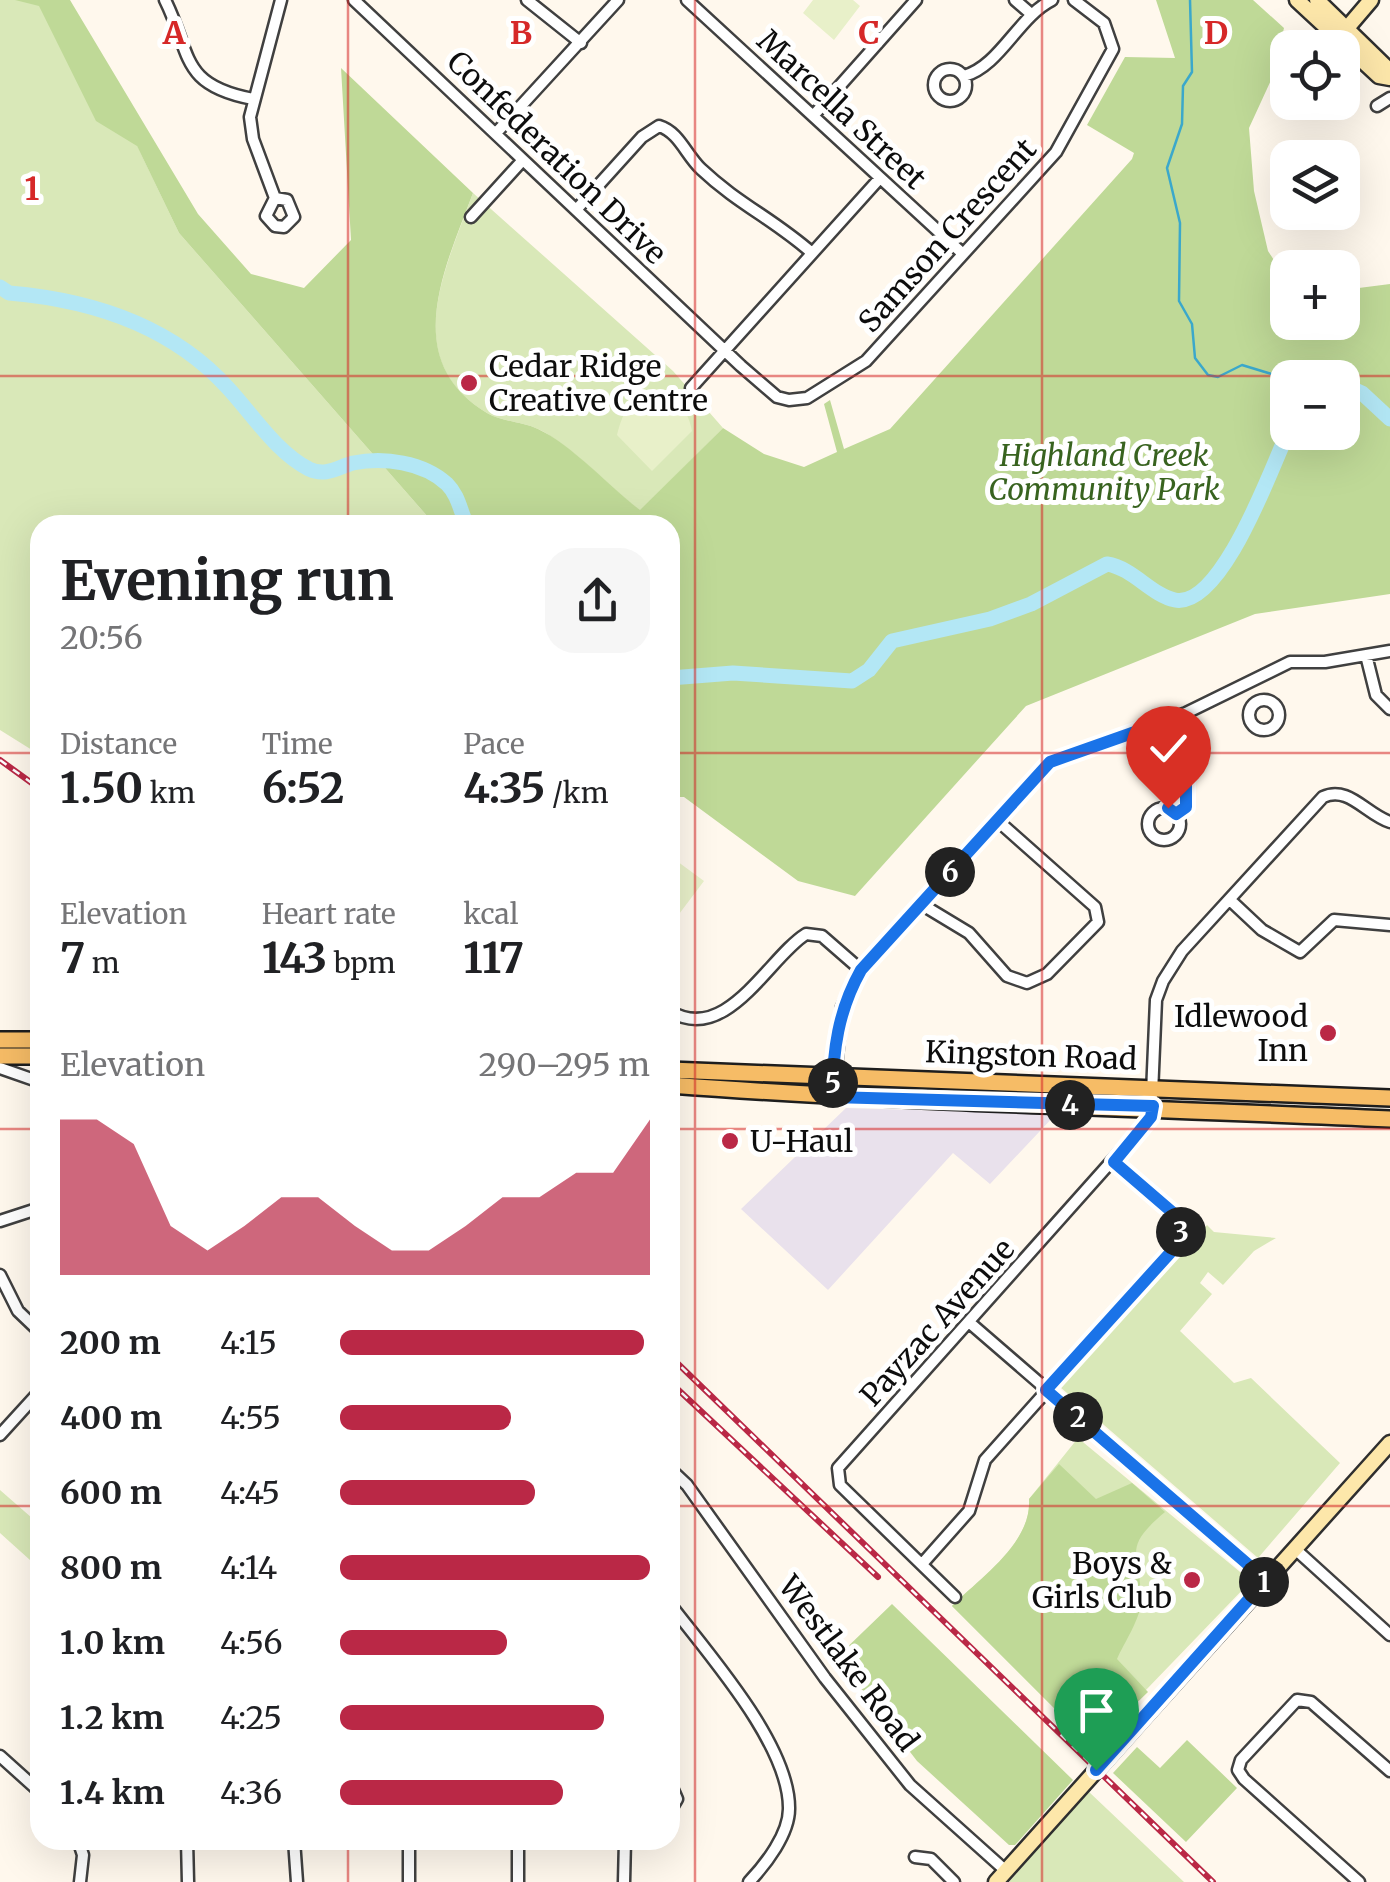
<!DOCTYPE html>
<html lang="en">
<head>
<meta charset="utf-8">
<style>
	:root { --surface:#fff; --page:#f6f6f6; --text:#202124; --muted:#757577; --accent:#ba2846 }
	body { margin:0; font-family:Merriweather,serif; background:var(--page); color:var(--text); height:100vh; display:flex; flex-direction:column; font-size:38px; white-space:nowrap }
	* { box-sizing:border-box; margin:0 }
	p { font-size:32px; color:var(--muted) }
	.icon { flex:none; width:55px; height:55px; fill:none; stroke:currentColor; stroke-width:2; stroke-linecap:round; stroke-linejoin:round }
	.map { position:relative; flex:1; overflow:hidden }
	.side { position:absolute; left:30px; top:515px; width:650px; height:1335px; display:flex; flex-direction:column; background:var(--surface); border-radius:30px; box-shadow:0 10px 40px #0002 }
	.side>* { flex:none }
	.fabs { position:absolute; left:1270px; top:30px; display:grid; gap:20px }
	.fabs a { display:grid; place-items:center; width:90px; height:90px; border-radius:20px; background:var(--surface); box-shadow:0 10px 40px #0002; font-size:50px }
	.pin { position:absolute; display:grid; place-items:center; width:85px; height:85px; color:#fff; margin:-102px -42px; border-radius:50% 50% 50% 0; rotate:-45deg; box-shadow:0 0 10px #0007 }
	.pin .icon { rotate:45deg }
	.km { position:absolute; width:50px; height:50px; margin:-25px; border-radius:50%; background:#222; color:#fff; font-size:28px; line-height:50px; text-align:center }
	.round { display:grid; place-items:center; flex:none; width:105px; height:105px; border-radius:30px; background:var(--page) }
	.summary { display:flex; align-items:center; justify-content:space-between; height:170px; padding:0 30px }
	h1 { font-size:55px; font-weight:700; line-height:75px }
	.metrics { display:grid; grid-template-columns:repeat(3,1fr); gap:15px; height:170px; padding:10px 30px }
	.metrics div { display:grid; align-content:center }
	.metrics b { font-size:42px; font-weight:700 }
	.metrics small { font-size:28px; font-weight:400 }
	.metrics p { font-size:28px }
	.chart { height:280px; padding:20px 30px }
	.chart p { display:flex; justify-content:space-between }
	.chart svg { width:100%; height:180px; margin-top:10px; fill:var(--accent); opacity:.7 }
	ul { padding:0 30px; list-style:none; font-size:32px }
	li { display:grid; grid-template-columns:160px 120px 1fr; align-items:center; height:75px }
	li i { height:25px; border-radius:12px; background:var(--accent) }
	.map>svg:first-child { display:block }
</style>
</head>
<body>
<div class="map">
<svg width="1390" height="1882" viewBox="0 0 1390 1882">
	<rect width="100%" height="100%" fill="#fff8ed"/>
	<!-- industrial -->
	<path fill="#e9e1ec" d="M846,1108l210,6 -66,70 -37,-31 -125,137 -87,-81z"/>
	<!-- green -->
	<path fill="#d9e8b8" d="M0,0h67l112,233 256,292h-395v230l-40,-25z
		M473,193l200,178 50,57 -83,83c-27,-22 -73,-69 -102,-82 -16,-8 -36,-7 -51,-16 -89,-53 -41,-145 -14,-220z
		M1207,1225l7,7 62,6 -22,13 -31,34 -15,-13 -8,11 12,11 -32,37 54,52 17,-5 89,85 -82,95 -198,-171z
		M1078,1438l173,143 -159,165 -140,-140c29,-28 80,-63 77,-107z
		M0,1490l40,35v44l-40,-36z
		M1088,1791l96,91h-175z"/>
	<!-- forest -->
	<path fill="#bfd997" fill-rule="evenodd" d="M15,0h55l128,214 53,60 53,14 47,-48 -10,-172 132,125c-28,75 -74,167 14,220 15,9 35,8 51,16 33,15 72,58 102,81l83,-82 41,26 40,13 33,-15 -13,-48 6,-4 14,49 46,-20 242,-270 2,-6 -47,-28 38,-68 50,1 -19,-58h97l31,28 -12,50 -23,50 5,63 14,60 19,29 1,42c24,0 42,5 61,-6l2,-27 39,-5v310l-135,20 -229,92 -171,190 -57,-15 -114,-84h-14v-272h-235l-256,-292 -42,-87 -41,-25 -57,-115zM1288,378h54v54h-54z
		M1059,1464l37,35 36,-16 33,29c-45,38 -24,39 -24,89 0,17 -17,42 -24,58l31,33 -56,54 -140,-140c28,-28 80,-63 77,-107z
		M892,1604l181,176 -58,65h-6l-92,-84 -80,-104z
		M1187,1740l50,48 -51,54 -73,-69 24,-26 23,21z"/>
	<!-- pitch -->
	<path fill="#e8f0c9" d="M813,0h40l7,6 -26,34 -31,-27z
		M651,390c24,8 36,15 41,41l-40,40 -35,-36c6,-24 12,-34 34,-45z
		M670,856l34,25 -34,45z"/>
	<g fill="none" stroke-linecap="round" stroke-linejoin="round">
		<!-- stream -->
		<path stroke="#3ba8cb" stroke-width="2.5" d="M1190,0l2,72 -9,14 -1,38 -15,44 13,55 -1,78 13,23 3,34 13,17 10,2 24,-12 46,14"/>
		<!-- river -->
		<path stroke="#b3e7f5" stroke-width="15" d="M0,287l9,6c83,7 162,32 219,95 25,27 48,64 81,81 17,8 29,-2 44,-6 31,-6 70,-1 94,21 12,12 13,27 20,41
			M1342,384l20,9 28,26
			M670,678l63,-5 119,8 17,-11 23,-29 98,-22 41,-15 76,-40c26,4 44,31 68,36 47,9 98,-136 113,-168"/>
		<defs>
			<path id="street" d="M165,0c27,54 14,85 88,99
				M354,0l387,366 36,31 12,3 18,-2 59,-37 190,-209 57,-103 -9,-26 -30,-23
				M527,0l54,43
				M687,0l276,254
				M1015,0l15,13
				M934 85a16 16 0 1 1 32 0a16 16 0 1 1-32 0Z
				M964,76c36,-10 54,-59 88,-76
				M1377,106l13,-8
				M813,116l103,-116
				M497,132l121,-132
				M275,198l12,2 7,17 -10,10 -9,-1 -9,-10 9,-18 -22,-59 -3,-22 31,-117
				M576,210l66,-73 17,-11c20,6 27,29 42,43 37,35 74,51 111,84
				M471,217l51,-56
				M691,388l189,-210
				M1366,655l10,40 14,14
				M1249 715a15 15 0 1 1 30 0a15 15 0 1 1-30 0Z
				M1152,726l33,55 1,26 -10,7
				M1148 824a16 16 0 1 1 32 0a16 16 0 1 1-32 0Z
				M1230,900l32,30 38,22 34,-32 56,5
				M921,904l48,29 38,43 20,7 20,-9 51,-52 -3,-15 -97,-86
				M670,1011c56,35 99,-54 136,-77l16,2 39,34
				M0,1068l40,14
				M833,1097l9,-90 19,-37 189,-208 136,-49 104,-51h35l65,-11
				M0,1221l40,-13
				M0,1275l18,36 22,21
				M970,1323l296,256
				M0,1435l40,-44
				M670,1469l17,16 138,193 85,107 96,86
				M1294,1548l96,87
				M922,1564l47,-53 16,-51 195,-218 -1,-24 -65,-56
				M955,1597l-115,-112 -2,-17 313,-351 5,-117 7,-19 19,-30 141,-154c25,-12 43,17 67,25
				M670,1604c38,50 120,141 119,205 0,25 -23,55 -40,73
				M0,1756l40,36
				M670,1783l7,16 -7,12
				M78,1840l5,15 -3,27
				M187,1840l1,42
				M294,1840l3,42
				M409,1840v42
				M915,1857l16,2 23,23
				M518,1882v-42
				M624,1882l1,-42
				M1359,1882l-115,-103 -6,-9 3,-10 56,-60 14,2 79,69"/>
			<path id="secondary" d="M1297,0l82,76 11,2
				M1317,0l73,71
				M1342,34l29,-34
				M996,1882l394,-439"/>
			<path id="primary" d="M0,1040h40
				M0,1056h40
				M670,1070l720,28
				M670,1085c240,18 480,23 720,34"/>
		</defs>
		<!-- street casing -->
		<use href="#street" stroke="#404040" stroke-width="15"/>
		<!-- secondary casing -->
		<use href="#secondary" stroke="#2f2f2f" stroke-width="19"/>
		<!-- primary casing -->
		<use href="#primary" stroke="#1e1e1e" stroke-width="20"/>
		<!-- street -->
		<use href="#street" stroke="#fff" stroke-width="10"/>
		<!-- secondary -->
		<use href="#secondary" stroke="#fde7aa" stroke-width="14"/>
		<!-- primary -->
		<use href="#primary" stroke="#f6bc66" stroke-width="15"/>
		<defs>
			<path id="rail" d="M0,760l40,29
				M670,1356l543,526
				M670,1382l208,195"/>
		</defs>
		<!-- rail casing -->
		<use href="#rail" stroke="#ba2846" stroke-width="6"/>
		<!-- rail -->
		<use href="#rail" stroke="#fff" stroke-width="2.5" stroke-dasharray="8" stroke-linecap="butt"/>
	</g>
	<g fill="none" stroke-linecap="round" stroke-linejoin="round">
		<defs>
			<path id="route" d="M1096,1770l170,-190 -220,-190 134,-148 -1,-24 -65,-56 37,-45 2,-11 -321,-9c1,-47 6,-86 29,-127l189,-208 102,-36 34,56v25l-10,7 -8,-6"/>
		</defs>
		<!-- route casing -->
		<use href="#route" stroke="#fff" stroke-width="20"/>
		<!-- route -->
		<use href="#route" stroke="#1a73e8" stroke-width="12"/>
	</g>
	<!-- grid -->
	<path fill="none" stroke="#d62828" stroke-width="2.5" stroke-opacity="0.55" d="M348,0v525M695,0v1882M1042,0v1882M0,376h1390M0,753h40M670,753h720M0,1129h40M670,1129h720M0,1506h40M670,1506h720M348,1840v42"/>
	<!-- markers -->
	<g fill="#ba2846" stroke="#fff" stroke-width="4">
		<circle cx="469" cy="383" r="10"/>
		<circle cx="1328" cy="1033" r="10"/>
		<circle cx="730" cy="1141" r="10"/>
		<circle cx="1192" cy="1580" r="10"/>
	</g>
	<g text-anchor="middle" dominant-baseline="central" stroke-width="10" stroke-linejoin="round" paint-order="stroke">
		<!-- street labels -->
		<g font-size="30" fill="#0d0d0d" stroke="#fff">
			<text transform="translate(842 109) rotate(43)">Marcella Street</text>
			<text transform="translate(557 157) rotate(44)">Confederation Drive</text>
			<text transform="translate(947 235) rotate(-48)">Samson Crescent</text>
			<text transform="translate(1031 1055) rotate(2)">Kingston Road</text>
			<text transform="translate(937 1322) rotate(-48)">Payzac Avenue</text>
			<text transform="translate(849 1663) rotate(53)">Westlake Road</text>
		</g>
		<!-- poi labels -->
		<g font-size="30" fill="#0d0d0d" stroke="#fff" text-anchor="start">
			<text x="489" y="366">Cedar Ridge<tspan x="489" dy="34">Creative Centre</tspan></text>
			<text x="1308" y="1016" text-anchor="end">Idlewood<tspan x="1308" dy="34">Inn</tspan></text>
			<text x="750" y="1141">U-Haul</text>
			<text x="1172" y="1563" text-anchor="end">Boys &amp;<tspan x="1172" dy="34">Girls Club</tspan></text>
		</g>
		<!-- park labels -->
		<g font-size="30" font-style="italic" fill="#38631f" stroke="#fff">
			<text x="1104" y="455">Highland Creek<tspan x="1104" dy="34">Community Park</tspan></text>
		</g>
	</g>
	<g font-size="32" text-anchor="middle" font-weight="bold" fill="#d62828" stroke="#fff" stroke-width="10" stroke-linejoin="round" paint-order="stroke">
		<text x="174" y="44">A</text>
		<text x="521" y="44">B</text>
		<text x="869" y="44">C</text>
		<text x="1216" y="44">D</text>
		<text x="32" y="200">1</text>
	</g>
</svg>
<div class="fabs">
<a><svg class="icon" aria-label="locate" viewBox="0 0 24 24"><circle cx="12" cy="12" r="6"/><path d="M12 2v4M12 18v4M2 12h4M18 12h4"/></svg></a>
<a><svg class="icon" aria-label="layers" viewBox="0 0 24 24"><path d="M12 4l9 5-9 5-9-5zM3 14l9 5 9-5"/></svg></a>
<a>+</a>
<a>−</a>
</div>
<div class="pin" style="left:1096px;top:1770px;background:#1e9e55"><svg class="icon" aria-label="arrive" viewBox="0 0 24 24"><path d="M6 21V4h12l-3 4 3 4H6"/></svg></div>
<div class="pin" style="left:1168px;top:808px;background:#d93025"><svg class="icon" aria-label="check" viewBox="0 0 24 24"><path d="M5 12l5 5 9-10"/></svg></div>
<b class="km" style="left:1264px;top:1582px">1</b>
<b class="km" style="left:1078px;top:1417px">2</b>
<b class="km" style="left:1181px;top:1232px">3</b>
<b class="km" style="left:1070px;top:1105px">4</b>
<b class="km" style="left:833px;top:1083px">5</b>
<b class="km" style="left:950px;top:872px">6</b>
<section class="side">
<div class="summary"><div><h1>Evening run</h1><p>20:56</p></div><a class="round"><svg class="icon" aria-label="share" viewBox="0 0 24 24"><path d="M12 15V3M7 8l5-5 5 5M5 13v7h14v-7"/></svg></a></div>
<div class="metrics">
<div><p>Distance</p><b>1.50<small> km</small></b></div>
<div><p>Time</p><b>6:52</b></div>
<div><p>Pace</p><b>4:35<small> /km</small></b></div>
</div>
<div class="metrics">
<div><p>Elevation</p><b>7<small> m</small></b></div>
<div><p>Heart rate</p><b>143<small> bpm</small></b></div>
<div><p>kcal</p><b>117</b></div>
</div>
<div class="chart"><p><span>Elevation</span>290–295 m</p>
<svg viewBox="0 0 160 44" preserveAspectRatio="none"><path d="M0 44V6L10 6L20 12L30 32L40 38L50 32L60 25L70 25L80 32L90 38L100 38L110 32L120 25L130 25L140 19L150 19L160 6V44z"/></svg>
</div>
<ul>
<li><b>200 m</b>4:15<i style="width:98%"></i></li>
<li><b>400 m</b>4:55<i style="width:55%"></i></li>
<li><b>600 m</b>4:45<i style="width:63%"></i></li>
<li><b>800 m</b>4:14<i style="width:100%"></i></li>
<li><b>1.0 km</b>4:56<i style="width:54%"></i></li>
<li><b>1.2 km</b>4:25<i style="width:85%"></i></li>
<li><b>1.4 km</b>4:36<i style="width:72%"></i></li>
</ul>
</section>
</div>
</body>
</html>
